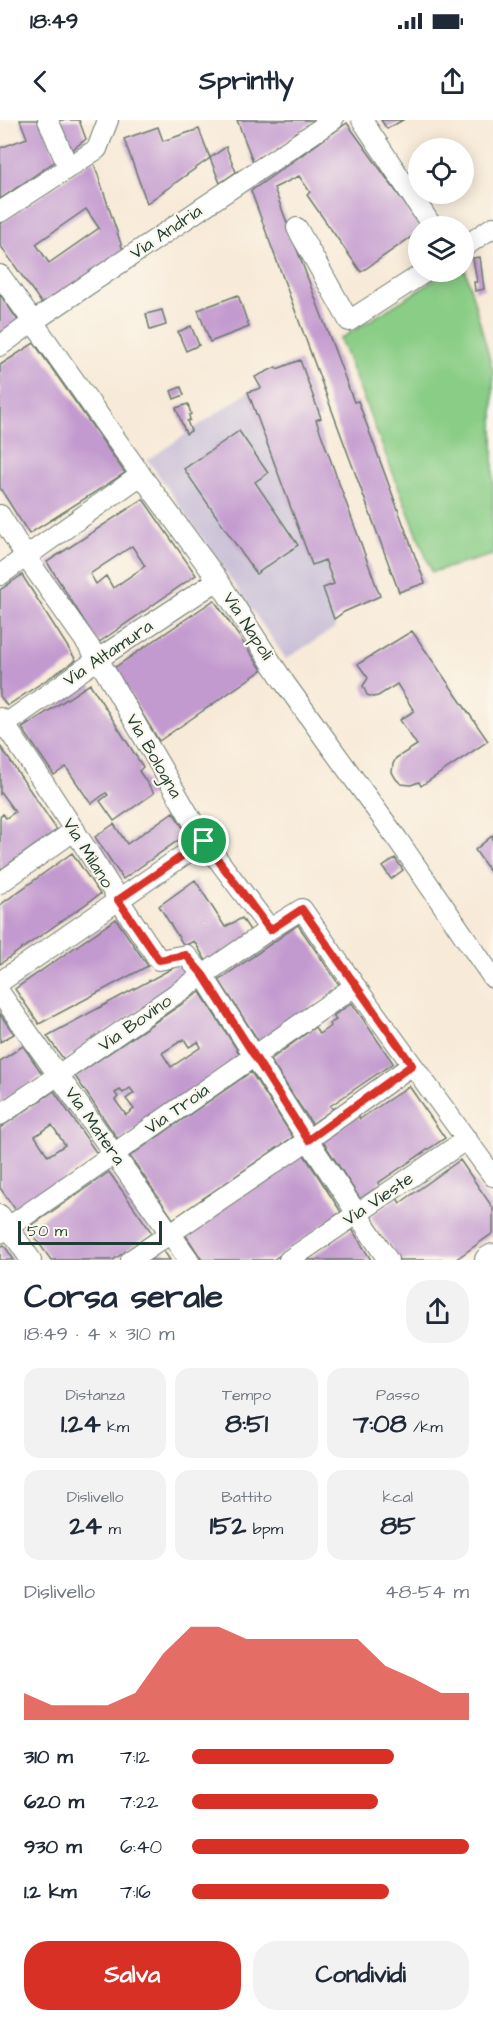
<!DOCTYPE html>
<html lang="it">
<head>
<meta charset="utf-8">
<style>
	:root { --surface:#fff; --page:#f2f2f3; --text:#1f2937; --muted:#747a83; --accent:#d93025 }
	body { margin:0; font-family:"Architects Daughter",sans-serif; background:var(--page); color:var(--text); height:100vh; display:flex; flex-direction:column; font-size:22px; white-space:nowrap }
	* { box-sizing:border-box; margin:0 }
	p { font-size:20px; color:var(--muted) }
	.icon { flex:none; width:33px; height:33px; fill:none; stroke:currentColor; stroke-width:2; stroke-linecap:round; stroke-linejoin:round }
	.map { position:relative; height:1140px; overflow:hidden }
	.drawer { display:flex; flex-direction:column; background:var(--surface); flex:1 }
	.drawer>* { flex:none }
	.controls { position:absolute; left:408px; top:18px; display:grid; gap:12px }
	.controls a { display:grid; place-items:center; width:66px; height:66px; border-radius:50%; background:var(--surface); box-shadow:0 3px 15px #0003; font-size:30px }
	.scale { position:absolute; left:18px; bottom:15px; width:144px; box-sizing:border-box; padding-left:6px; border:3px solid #1f3d34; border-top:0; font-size:16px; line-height:21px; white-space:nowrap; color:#1f3d34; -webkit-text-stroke:4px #fbf7ec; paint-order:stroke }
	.pin { position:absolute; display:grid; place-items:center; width:51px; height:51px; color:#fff; margin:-26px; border:3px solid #fff; border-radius:50%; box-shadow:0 2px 6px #0007 }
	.round { display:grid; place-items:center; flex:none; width:63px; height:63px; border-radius:24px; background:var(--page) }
	.overview { display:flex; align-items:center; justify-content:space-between; height:102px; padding:0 24px }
	h1 { font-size:33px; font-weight:700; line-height:45px }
	.figures { display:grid; grid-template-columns:repeat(3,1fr); gap:9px; height:102px; padding:6px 24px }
	.figures div { display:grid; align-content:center; border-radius:15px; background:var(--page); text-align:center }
	.figures b { font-size:26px; font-weight:700 }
	.figures small { font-size:16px; font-weight:400 }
	.figures p { font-size:16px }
	.chart { height:168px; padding:12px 24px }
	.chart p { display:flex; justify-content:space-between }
	.chart svg { width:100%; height:108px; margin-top:6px; fill:var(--accent); opacity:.7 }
	.action { display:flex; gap:12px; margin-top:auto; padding:12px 24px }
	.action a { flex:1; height:69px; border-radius:24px; background:var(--accent); color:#fff; font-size:24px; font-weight:700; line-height:69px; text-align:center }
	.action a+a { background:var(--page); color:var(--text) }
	ul { padding:0 24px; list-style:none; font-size:20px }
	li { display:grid; grid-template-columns:96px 72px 1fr; align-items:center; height:45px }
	li i { height:15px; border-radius:8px; background:var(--accent) }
	.status { display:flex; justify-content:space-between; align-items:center; height:42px; padding:0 30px; background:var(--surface); direction:ltr }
	.status svg { height:16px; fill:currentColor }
	header { display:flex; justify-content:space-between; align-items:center; height:78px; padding:0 24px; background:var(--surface); font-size:27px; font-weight:700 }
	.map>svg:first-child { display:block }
</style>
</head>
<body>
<div class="status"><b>18:49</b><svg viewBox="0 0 49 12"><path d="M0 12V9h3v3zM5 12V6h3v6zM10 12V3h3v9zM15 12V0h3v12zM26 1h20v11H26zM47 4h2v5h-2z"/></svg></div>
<header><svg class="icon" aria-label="back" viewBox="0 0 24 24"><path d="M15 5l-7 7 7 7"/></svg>Sprintly<svg class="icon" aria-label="share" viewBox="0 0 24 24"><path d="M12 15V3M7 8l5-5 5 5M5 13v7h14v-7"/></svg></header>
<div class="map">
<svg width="493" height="1140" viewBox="0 0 493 1140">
	<rect width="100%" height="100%" fill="#fbf7ec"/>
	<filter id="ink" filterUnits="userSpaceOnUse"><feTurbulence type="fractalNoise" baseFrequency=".0167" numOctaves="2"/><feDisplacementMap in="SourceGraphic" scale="12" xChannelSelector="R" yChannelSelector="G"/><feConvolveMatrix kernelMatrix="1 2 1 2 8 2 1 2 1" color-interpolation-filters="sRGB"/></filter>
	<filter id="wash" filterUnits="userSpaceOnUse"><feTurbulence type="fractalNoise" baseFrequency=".008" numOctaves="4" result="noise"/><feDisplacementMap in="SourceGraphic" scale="24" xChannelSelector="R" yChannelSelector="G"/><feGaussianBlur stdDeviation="1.35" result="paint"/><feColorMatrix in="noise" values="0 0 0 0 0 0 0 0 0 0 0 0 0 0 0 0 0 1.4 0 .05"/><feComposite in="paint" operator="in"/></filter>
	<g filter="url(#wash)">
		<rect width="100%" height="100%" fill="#f8ead8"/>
		<!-- industrial -->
		<path fill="#c9bfd7" d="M260,264l74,200 -10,5 10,30 1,9 -49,31 -138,-199z"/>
		<!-- green -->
		<path fill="#8acd86" stroke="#54855d" stroke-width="1.5" d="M464,144l29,107v184l-61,17 -92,-233 108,-67h16z"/>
		<g id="blocks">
			<!-- building -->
			<path fill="#c39acf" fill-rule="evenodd" d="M20,0h22l15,40 -57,39v-51l27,-10z
				M57,0h22l7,19 -17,13z
				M237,0h78l-61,44z
				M381,0h22l-16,9z
				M347,3l74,103h-3v6l-57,40 -54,-77 3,-3 -11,-16 -25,12 80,214 4,-1 67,182 -26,9 -148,-401z
				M158,7l5,14 36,-12 11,29 -63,45 -23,-64z
				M226,27l10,25 -16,11 -10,-25z
				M93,40l31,93 -79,55 -45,-63v-21zM86,89l13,19 -50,35 -13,-19z
				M480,137l4,32 -9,2 -1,-9h3l-4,-24z
				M0,174l21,31 -21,14z
				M238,175l11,32 -39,15 -12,-32z
				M162,190l4,15 -16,5 -4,-16z
				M191,206l8,19 -13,6 -8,-19z
				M34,223l91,130 -96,61 -29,-46v-123z
				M300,240l21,58 -5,2 64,176 -36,16 -10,7 -11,-31 11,-4 -9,-24 -13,5 -64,-173 13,-4 -6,-11 21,-10 1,2z
				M181,267l3,8 -10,4 -3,-8z
				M188,284l3,10 -2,1 1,5 -3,1 4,10 -5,3 -10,-26z
				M239,311l29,42 -13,9 43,63 -42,29 -72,-105z
				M143,379l53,76 -98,68 -51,-81zM132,426l13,20 -32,22 -7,-12 -10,8 -6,-10z
				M22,455l54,85 -69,46 -7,-10v-106z
				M214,480l48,70 -103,71 -45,-73z
				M412,511l76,110 -67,45 -2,-4 -8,3 -10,-1 -5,-5 -4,-7 1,-8 3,-6 21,-13 -17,-25 14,-9 -17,-27 -19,12 -5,1 -6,-2 -4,-9 5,-8 -10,-14z
				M90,564l53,83 -4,4 15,22 -40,28 -14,-20 8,-6 -2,-2 -15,11 -25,-37 -12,8 -32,-47z
				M0,626l57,84 -57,40v-53l3,-3 3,4 9,-6 -14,-19 -1,1z
				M173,692l14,22 -64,45 -28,-42 19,-13 13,20z
				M493,715v41l-18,-26z
				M72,733l28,41 -100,70v-59z
				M395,738l8,12 -12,9 -8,-12z
				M195,760l30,47 17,-9 11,17 -45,29 -14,-23 -10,5 -25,-40z
				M116,799l32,47 -109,58 -24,-35z
				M298,805l42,61 -81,56 -40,-62z
				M182,843l8,13 -126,84 -17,-24z
				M200,872l41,64 -122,85 -44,-65zM184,919l5,8 9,-5 3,5 -30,20 -9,-14zM130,968l4,5 -8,6 8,10 -8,6 -11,-15 3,-3 -3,-4 5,-3 3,3z
				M352,883l41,60 -63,43 3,3 -21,15 -42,-64 45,-33 4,7 12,-8 -2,-2 7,-4 -3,-4z
				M0,894l14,20 -14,8z
				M23,926l20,29 -43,28v-42z
				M251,952l42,65 -120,82 -43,-63z
				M409,966l36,52 -67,45 2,3 -20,13 -38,-59 36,-25 2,4z
				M54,971l44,64 -80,58 -18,-25v-60zM52,1005l13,20 -17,11 -13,-20z
				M303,1033l38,59 -68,48h-71l-17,-26z
				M460,1040l33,48v25l-38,27h-56l-28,-44 26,-18 3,5z
				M109,1052l43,61 -39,27h-62l-23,-32z
				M352,1109l19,31h-64z
				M4,1125l10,15h-14v-13z
				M162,1128l8,12h-24z"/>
		</g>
	</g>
	<g filter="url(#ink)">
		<use href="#blocks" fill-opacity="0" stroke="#6b7a6d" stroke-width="1.5"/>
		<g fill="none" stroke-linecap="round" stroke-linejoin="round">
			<defs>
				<path id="minor" d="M48,0l20,47
					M362,0l70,106
					M0,92l97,-63 11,-29
					M297,108l52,93 76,-49
					M464,127l29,-20
					M0,155l141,200 77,105 66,102 114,158 95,138
					M0,226l34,-25 299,-201
					M0,395l26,42 72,102 106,182 66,88 32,-20 53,77 138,190
					M0,455l141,-100
					M0,598c56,79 104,163 159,242l27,-5 17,20 105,165 80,120
					M0,608l98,-69 120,-79
					M0,763l75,-53
					M0,862l204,-141
					M0,873l189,267
					M0,995l270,-186
					M0,1095l31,45
					M0,1113l355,-247
					M131,1140l177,-120 104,-75
					M289,1140l178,-121"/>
				<path id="tertiary" d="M488,1140l5,-3"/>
			</defs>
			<!-- minor casing -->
			<use href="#minor" stroke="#6b7a6d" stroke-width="22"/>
			<!-- tertiary casing -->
			<use href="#tertiary" stroke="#6b7a6d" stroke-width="28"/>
			<!-- minor -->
			<use href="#minor" stroke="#fff" stroke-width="20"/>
			<!-- tertiary -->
			<use href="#tertiary" stroke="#fff" stroke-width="26"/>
		</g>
	</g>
	<g fill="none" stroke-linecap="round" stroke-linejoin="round" filter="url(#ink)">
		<defs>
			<path id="route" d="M204,721l66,89 32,-21 110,156 -104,75 -105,-165 -17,-20 -27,5 -41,-60z"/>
		</defs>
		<!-- route casing -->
		<use href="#route" stroke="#fff" stroke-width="12"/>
		<!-- route -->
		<use href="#route" stroke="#d93025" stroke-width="8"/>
	</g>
	<g text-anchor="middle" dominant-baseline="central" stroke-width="4.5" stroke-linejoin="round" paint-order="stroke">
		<!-- street labels -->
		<g font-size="18" fill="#1f3d34" stroke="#fbf7ec">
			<text transform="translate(166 112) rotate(-34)">Via Andria</text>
			<text transform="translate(248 506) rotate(57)">Via Napoli</text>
			<text transform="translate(108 533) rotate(-34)">Via Altamura</text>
			<text transform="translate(154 636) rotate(60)">Via Bologna</text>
			<text transform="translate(88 733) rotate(58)">Via Milano</text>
			<text transform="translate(135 903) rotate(-35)">Via Bovino</text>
			<text transform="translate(177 989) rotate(-35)">Via Troia</text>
			<text transform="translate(95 1006) rotate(55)">Via Matera</text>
			<text transform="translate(378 1079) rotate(-34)">Via Vieste</text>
		</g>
	</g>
</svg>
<div class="controls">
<a><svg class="icon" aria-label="locate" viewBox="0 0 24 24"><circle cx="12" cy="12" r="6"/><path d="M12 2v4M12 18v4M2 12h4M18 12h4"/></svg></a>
<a><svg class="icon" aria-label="layers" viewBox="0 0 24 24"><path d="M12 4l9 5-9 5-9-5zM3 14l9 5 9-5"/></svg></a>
</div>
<div class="scale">50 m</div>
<div class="pin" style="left:204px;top:721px;background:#1e9e55"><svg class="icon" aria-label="arrive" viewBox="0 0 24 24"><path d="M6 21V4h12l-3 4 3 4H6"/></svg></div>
</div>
<section class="drawer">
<div class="overview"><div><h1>Corsa serale</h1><p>18:49 · 4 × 310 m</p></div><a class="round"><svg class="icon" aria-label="share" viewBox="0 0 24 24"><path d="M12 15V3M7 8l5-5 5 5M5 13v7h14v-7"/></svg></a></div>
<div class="figures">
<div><p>Distanza</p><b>1.24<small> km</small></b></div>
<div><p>Tempo</p><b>8:51</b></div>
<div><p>Passo</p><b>7:08<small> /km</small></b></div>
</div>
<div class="figures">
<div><p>Dislivello</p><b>24<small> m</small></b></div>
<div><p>Battito</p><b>152<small> bpm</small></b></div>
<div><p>kcal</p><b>85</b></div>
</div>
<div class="chart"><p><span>Dislivello</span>48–54 m</p>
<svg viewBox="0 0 160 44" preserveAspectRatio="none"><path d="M0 44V33L10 38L20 38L30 38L40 33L50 17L60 6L70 6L80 11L90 11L100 11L110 11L120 11L130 22L140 27L150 33L160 33V44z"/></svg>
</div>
<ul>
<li><b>310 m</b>7:12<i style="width:73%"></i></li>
<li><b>620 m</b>7:22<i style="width:67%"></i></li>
<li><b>930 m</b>6:40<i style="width:100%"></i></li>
<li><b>1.2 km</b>7:16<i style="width:71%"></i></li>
</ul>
<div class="action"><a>Salva</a><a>Condividi</a></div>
</section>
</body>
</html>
